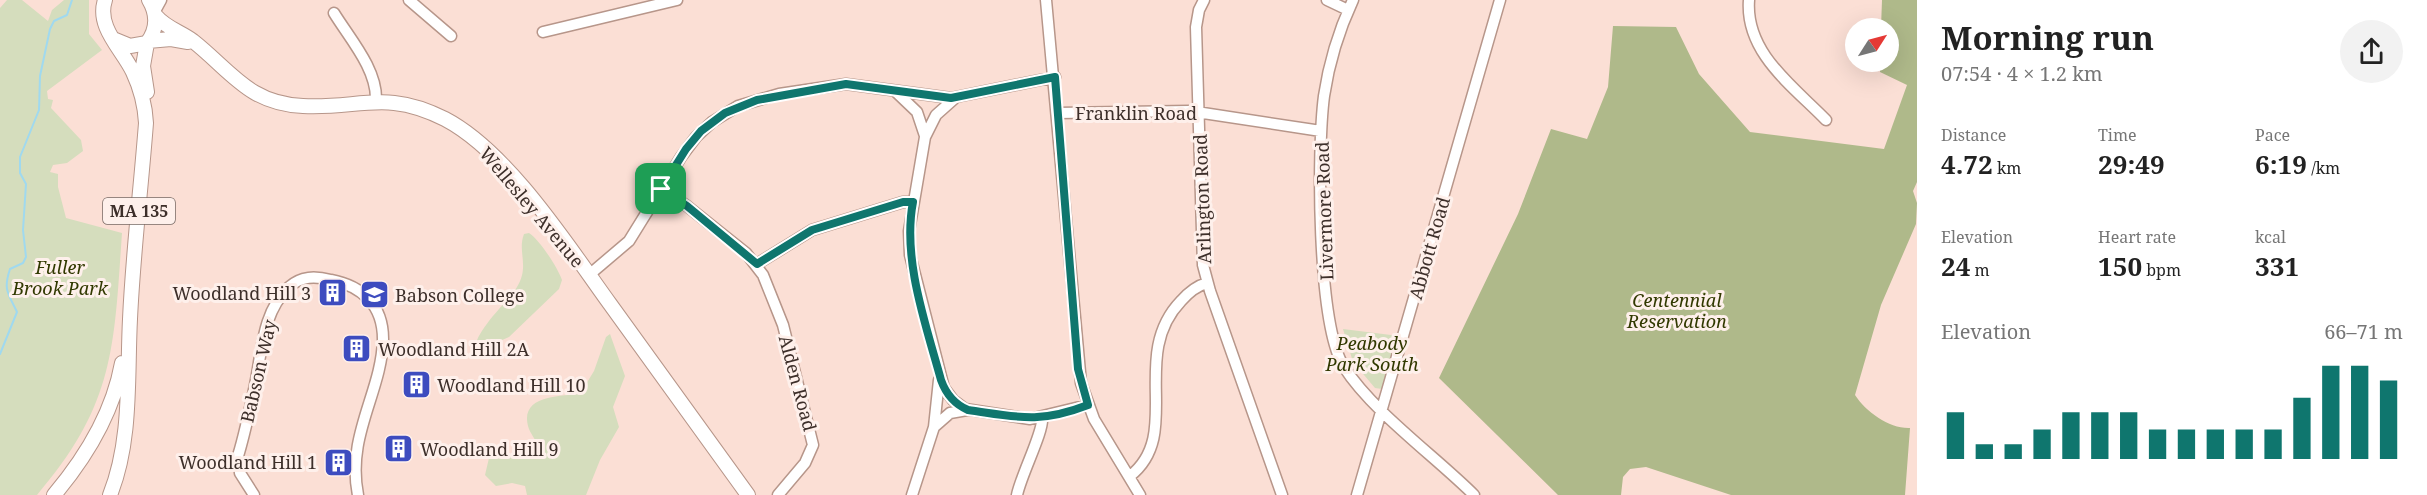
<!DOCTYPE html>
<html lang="en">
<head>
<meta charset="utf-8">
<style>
	:root { --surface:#fff; --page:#f2f2f2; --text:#222; --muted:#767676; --accent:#0f766e }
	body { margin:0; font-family:"Noto Serif",serif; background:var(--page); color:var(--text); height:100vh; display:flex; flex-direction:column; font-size:22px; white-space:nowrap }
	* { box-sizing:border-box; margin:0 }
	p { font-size:20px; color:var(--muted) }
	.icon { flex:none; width:33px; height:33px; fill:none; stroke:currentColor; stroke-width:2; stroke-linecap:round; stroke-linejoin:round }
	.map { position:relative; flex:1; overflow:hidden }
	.panel { display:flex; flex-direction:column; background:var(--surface); width:510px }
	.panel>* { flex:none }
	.needle { width:39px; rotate:54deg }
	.fabs { position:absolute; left:1845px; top:18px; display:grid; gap:12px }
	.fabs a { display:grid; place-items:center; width:54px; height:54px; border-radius:50%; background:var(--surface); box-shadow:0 6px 24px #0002; font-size:30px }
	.pin { position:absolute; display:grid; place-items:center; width:51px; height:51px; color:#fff; margin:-26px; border-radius:12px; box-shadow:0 3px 9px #0006 }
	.round { display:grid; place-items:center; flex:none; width:63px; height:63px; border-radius:32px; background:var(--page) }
	.summary { display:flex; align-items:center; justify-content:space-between; height:102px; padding:0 24px }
	h1 { font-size:33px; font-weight:700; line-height:45px }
	.figures { display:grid; grid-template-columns:repeat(3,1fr); gap:9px; height:102px; padding:6px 24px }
	.figures div { display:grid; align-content:center }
	.figures b { font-size:26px; font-weight:700 }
	.figures small { font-size:16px; font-weight:400 }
	.figures p { font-size:16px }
	.chart { height:168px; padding:12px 24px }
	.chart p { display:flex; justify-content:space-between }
	.chart svg { width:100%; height:108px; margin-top:6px; stroke:var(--accent); stroke-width:6 }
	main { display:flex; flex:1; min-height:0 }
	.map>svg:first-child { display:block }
</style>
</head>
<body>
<main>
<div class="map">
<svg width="1917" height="495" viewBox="0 0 1917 495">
	<rect width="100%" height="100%" fill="#fbdfd5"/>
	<!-- green -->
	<path fill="#d5ddbd" d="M7,0h15l26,21 4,-11 12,-10h25v34l13,16 -55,41 1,8 5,1 -2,8 30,32 2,11 -16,12 -14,2 -3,7 8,2v13l8,31 56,15c-8,114 -7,171 -85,262h-37v-487z
		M529,233c10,6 29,35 33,47l-3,9 -50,48 -34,15c-2,-20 31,-48 42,-65 13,-21 0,-35 7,-53z
		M1343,329l56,7 -17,53 -7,-1 -22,-26z
		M610,334l15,42 -12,31 6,20 -19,33 -14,35h-59l-2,-9 -13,-3 -16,3 -11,-11 4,-17c21,-7 30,7 48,-11 -1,-9 -7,-13 -9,-21 -8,-31 33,-30 52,-32l14,-23 12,-34z"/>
	<!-- forest -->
	<path fill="#afb98a" d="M1882,0h35v182l-4,9 4,12 -1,21 -35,81 -26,90c11,17 35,34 55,33l-5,67h-174l-85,-28 -16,2 -7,8 -2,18h-63l-119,-117 79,-164 33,-85 36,10 21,-52 5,-61 63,1 23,47 51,58 134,17 23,-64 -27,-13v-10h8v-34h-7z"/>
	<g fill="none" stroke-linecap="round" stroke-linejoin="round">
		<!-- stream -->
		<path stroke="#a0d9ef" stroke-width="2" d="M0,354l17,-42c-9,-19 -14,-22 -7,-43l13,-6 3,-6 -3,-27 3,-46 -6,-11v-16l19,-47 1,-34 10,-47 4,-8 13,-6 5,-15"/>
		<defs>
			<path id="minor" d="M409,0l42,36
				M1046,0l35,383 13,36 46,76
				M1204,0l-5,10 -3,17 7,238 7,26 72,204
				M1327,0l21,10
				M1353,0c-14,30 -24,63 -29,96 -7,54 -7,228 20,271 28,44 92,90 130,128
				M1749,0c-4,53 44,86 77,120
				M155,11l6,-11
				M334,13c16,26 43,56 42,87
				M543,32l134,-32
				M895,91l22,21 8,24
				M954,99l-18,16 -11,22 -16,94 1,24 34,133 9,12 12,9 65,10 58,-14
				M1057,113l133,-2 131,20
				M661,189l26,17 59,47 17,22 20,50 30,120 -8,18 -27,32
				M757,264l55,-34 91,-28h10
				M589,275l40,-34 52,-84 15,-20 16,-15 26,-16 41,-12 67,-10 105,14 104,-21
				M934,427l5,-47
				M1130,476c54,-42 -2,-120 51,-175 7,-8 15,-15 26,-18
				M254,495l-14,-22 -2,-17c7,-23 12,-47 17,-71 7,-33 7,-73 34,-98 12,-11 26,-11 42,-7 31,6 52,25 52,59 -1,53 -37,96 -25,156
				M912,495l22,-68 16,-14 17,-3
				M1017,495c4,-20 27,-64 25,-77
				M1357,495l143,-495"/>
			<path id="major" d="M105,0c-9,27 17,49 28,72 8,17 12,32 13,51 -5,65 -13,130 -16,196 -3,58 2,121 -20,176
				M156,16c10,12 25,16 37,25 38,30 56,63 110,65 57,3 83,-17 142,13 63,33 123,127 165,185 46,63 92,127 138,191
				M113,39l17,7 17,-3c10,-13 11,-28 2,-43
				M148,41l23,-2 17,3
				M147,43l-4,23 4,26
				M54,495c32,-38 59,-82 68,-132"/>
		</defs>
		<!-- minor casing -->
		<use href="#minor" stroke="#b7968a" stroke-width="13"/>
		<!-- major casing -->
		<use href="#major" stroke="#b7968a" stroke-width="16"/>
		<!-- minor -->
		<use href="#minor" stroke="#fff" stroke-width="10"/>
		<!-- major -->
		<use href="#major" stroke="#fff" stroke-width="14"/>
	</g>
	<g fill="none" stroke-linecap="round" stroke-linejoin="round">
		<defs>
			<path id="route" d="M1055,77l23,292 10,36c-49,19 -71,12 -120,5 -14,-6 -22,-16 -27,-30 -15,-55 -39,-121 -28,-178h-10l-91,28 -55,34 -70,-58 -26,-17 25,-40 15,-18 24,-18 32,-13 89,-16 105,14z"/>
		</defs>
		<!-- route casing -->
		<use href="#route" stroke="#fff" stroke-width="12"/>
		<!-- route -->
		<use href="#route" stroke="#0f766e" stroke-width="8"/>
	</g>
	<!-- icons -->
	<defs>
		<symbol id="building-square" viewBox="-11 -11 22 22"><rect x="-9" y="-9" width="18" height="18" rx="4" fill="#3d4cbf" stroke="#fef0eb"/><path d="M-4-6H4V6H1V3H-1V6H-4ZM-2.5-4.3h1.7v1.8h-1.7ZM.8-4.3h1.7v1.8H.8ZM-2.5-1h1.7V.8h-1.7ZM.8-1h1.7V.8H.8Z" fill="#fff"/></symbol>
		<symbol id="university-square" viewBox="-11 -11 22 22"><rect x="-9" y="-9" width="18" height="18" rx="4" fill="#3d4cbf" stroke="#fef0eb"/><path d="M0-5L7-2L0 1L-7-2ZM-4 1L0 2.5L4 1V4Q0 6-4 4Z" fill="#fff"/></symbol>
	</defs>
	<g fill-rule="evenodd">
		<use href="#building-square" x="316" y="276" width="33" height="33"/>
		<use href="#university-square" x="358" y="278" width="33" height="33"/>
		<use href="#building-square" x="340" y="332" width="33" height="33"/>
		<use href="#building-square" x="400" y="368" width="33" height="33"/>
		<use href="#building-square" x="382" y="432" width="33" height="33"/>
		<use href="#building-square" x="322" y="446" width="33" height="33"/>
	</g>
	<g text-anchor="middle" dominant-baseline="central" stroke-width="6" stroke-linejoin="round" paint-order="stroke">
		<!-- shield labels -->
		<rect fill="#fef0eb" stroke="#776964" stroke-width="1.5" x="103" y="198" width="72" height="26" rx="4.5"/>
		<g font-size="16" font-weight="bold" fill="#3d2f2a">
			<text x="139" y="211">MA 135</text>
		</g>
		<!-- street labels -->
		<g font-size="18" fill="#3d2f2a" stroke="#fef0eb">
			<text x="1136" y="113">Franklin Road</text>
			<text transform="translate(1202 199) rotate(-92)">Arlington Road</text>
			<text transform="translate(532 207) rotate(50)">Wellesley Avenue</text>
			<text transform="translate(1324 211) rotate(-92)">Livermore Road</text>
			<text transform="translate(1429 248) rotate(-74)">Abbott Road</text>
			<text transform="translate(258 371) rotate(-77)">Babson Way</text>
			<text transform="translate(798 383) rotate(75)">Alden Road</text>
		</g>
		<!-- park labels -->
		<g font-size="18" font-style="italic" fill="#313900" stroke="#fef0eb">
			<text x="60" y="267">Fuller<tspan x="60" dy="21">Brook Park</tspan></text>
			<text x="1677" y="300">Centennial<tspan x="1677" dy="21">Reservation</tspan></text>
			<text x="1372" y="343">Peabody<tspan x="1372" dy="21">Park South</tspan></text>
		</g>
		<!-- poi labels -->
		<g font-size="18" fill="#3d2f2a" stroke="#fef0eb" text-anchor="start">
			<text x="311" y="293" text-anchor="end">Woodland Hill 3</text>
			<text x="395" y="295">Babson College</text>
			<text x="378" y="349">Woodland Hill 2A</text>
			<text x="437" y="385">Woodland Hill 10</text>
			<text x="420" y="449">Woodland Hill 9</text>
			<text x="317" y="462" text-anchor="end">Woodland Hill 1</text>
		</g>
	</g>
</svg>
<div class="fabs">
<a><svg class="needle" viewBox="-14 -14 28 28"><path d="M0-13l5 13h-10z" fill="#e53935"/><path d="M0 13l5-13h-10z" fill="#767676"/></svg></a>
</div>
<div class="pin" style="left:661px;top:189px;background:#1e9e55"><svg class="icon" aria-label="arrive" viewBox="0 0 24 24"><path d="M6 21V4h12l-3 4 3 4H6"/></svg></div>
</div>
<section class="panel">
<div class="summary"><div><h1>Morning run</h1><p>07:54 · 4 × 1.2 km</p></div><a class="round"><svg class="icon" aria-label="share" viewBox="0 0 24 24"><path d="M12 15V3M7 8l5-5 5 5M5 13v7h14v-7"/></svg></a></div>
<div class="figures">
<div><p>Distance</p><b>4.72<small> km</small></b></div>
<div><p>Time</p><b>29:49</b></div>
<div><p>Pace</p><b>6:19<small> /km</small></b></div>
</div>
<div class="figures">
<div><p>Elevation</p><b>24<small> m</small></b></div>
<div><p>Heart rate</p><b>150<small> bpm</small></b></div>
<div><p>kcal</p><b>331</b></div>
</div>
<div class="chart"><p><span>Elevation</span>66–71 m</p>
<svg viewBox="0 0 160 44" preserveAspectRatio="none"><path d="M5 44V25M15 44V38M25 44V38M35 44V32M45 44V25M55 44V25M65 44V25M75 44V32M85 44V32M95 44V32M105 44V32M115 44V32M125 44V19M135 44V6M145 44V6M155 44V12"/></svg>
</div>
</section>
</main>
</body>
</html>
